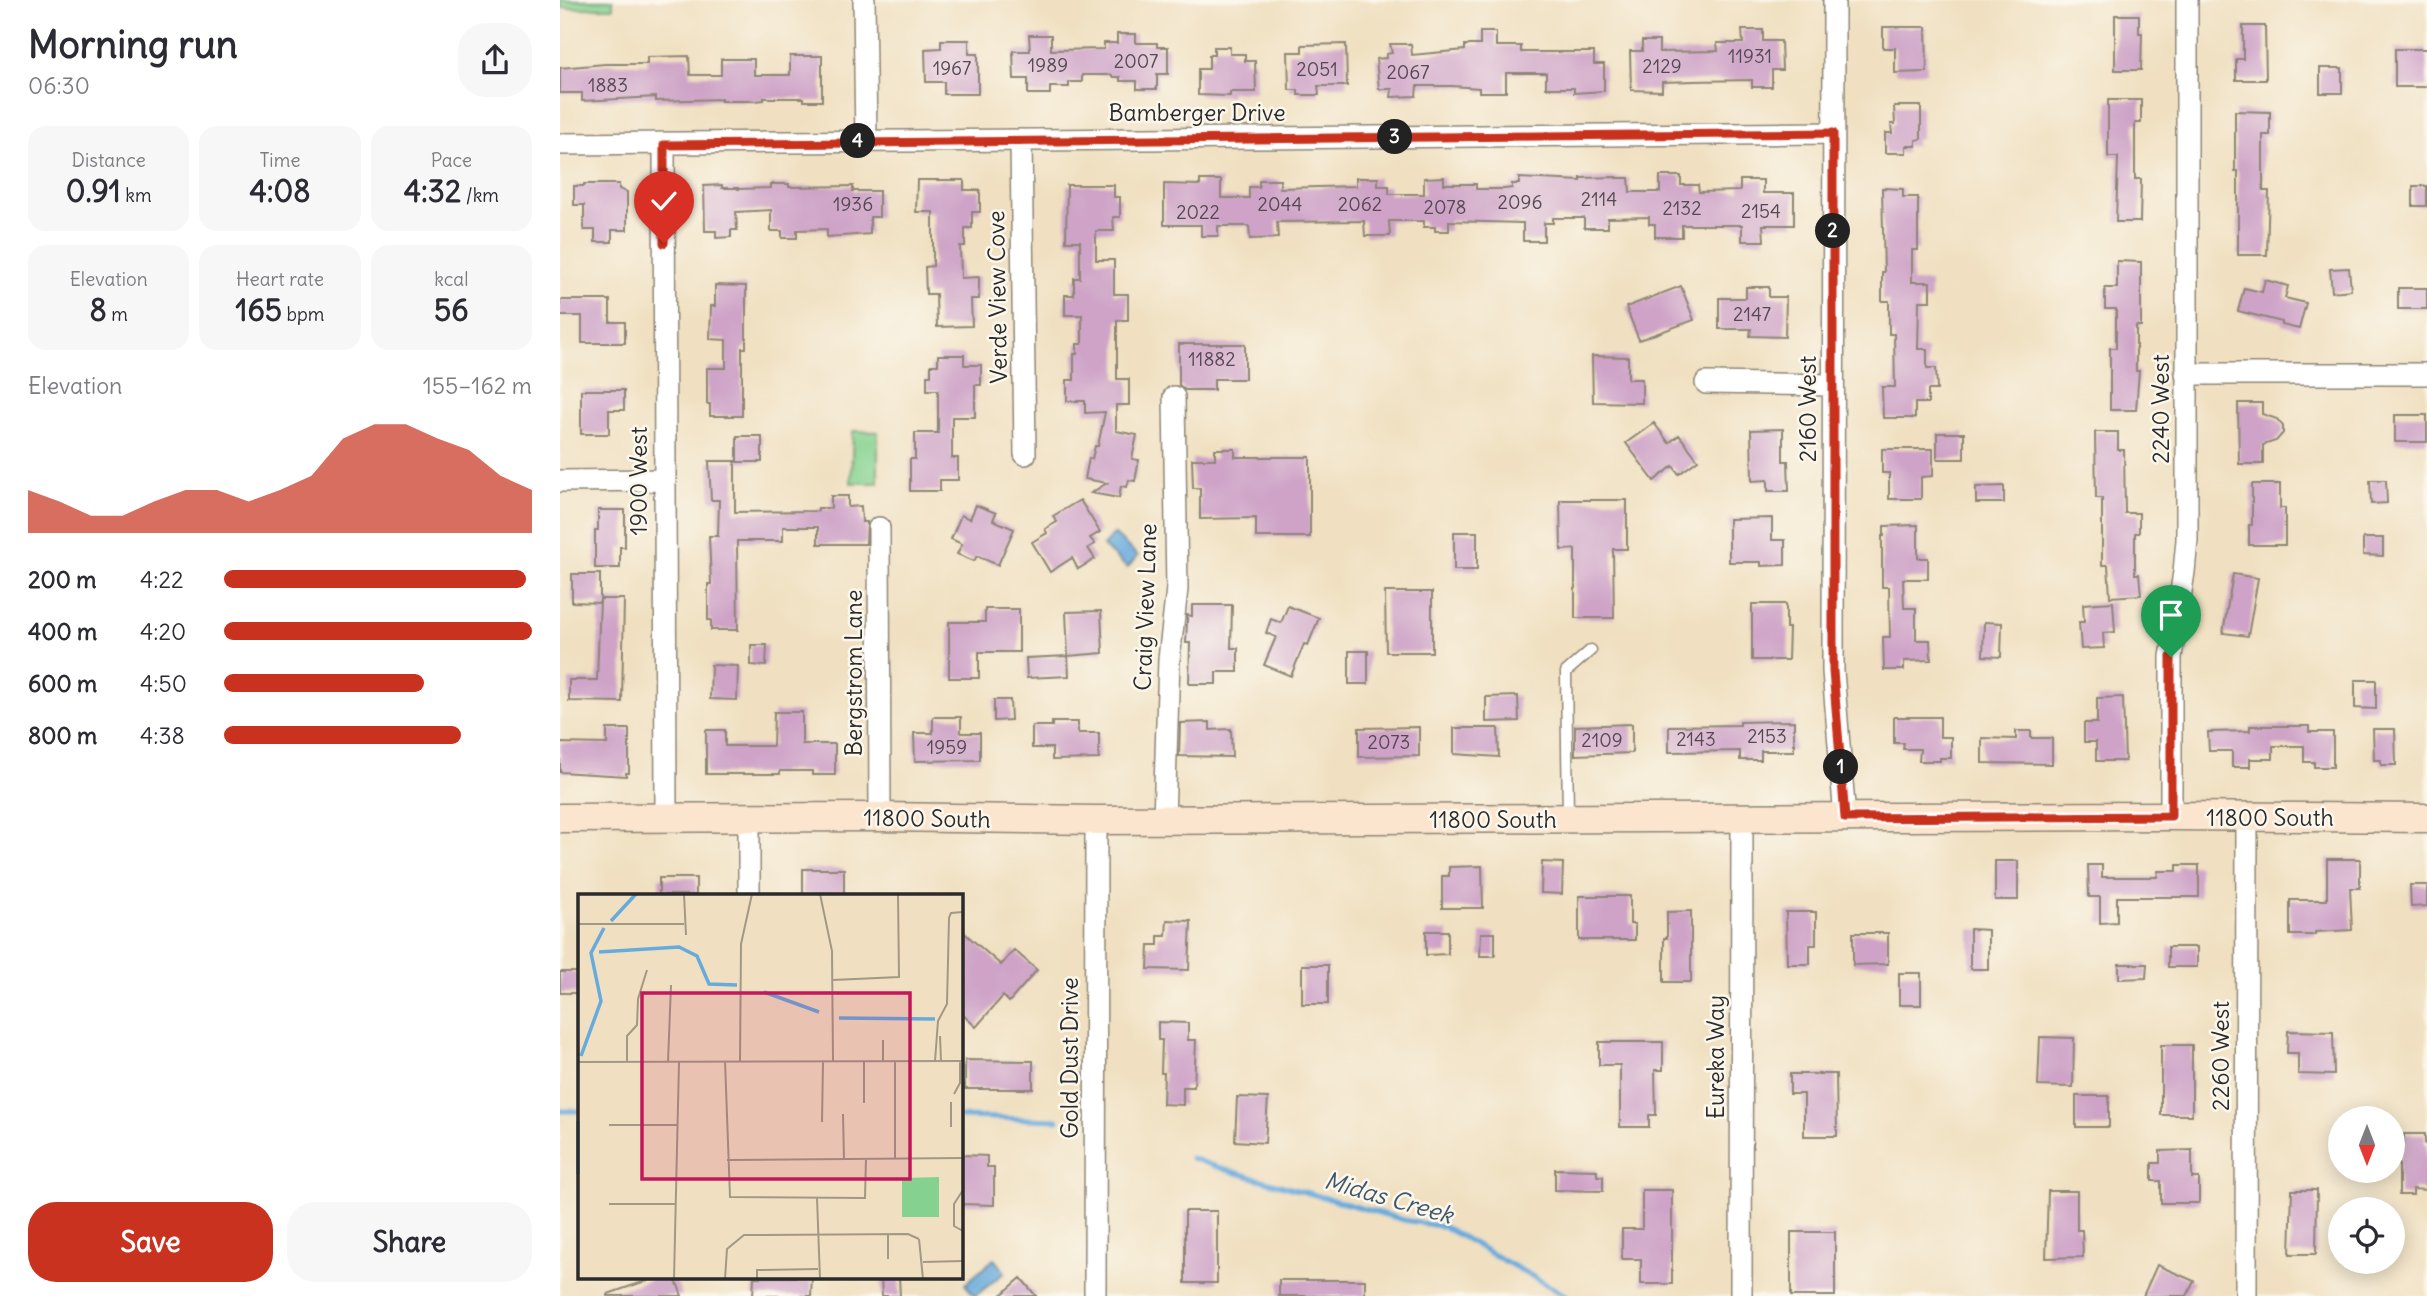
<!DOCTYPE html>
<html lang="en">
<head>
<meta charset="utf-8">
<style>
	:root { --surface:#fff; --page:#f7f7f7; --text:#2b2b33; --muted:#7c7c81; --accent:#c8321e }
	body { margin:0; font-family:Delius,sans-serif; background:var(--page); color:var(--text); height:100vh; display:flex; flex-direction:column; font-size:26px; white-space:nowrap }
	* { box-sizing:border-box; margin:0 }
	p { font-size:23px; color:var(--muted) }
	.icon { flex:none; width:38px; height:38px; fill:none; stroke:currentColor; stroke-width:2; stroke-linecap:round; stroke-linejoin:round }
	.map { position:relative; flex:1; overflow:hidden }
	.sheet { display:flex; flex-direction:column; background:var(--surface); width:560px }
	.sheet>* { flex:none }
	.needle { width:46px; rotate:180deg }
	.tools { position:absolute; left:1768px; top:1106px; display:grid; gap:14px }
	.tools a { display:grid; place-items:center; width:77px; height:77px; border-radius:50%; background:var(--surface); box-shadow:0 4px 18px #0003; font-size:35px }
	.pin { position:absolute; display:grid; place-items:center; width:60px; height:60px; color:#fff; margin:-72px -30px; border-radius:50% 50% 50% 0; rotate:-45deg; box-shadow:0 0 7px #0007 }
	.pin .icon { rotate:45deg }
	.km { position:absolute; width:35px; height:35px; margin:-18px; border-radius:50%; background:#222; color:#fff; font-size:19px; line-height:35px; text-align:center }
	.round { display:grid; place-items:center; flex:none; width:74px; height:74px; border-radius:28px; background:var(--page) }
	.overview { display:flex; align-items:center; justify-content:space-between; height:119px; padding:0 28px }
	h1 { font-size:38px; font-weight:700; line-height:52px }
	.metrics { display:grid; grid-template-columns:repeat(3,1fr); gap:10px; height:119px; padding:7px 28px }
	.metrics div { display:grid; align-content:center; border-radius:18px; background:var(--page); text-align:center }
	.metrics b { font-size:30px; font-weight:700 }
	.metrics small { font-size:19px; font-weight:400 }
	.metrics p { font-size:19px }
	.chart { height:196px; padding:14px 28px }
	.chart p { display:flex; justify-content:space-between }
	.chart svg { width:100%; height:126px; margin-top:7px; fill:var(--accent); opacity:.7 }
	.primary-button { display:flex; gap:14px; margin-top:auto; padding:14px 28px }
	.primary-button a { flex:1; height:80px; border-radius:28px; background:var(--accent); color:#fff; font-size:28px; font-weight:700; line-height:80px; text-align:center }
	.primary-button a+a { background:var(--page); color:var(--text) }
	ul { padding:0 28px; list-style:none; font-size:23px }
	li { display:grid; grid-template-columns:112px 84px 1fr; align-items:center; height:52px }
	li i { height:18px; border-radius:9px; background:var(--accent) }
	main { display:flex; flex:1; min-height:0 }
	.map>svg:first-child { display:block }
</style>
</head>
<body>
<main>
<section class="sheet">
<div class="overview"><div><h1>Morning run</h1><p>06:30</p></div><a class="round"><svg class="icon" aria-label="share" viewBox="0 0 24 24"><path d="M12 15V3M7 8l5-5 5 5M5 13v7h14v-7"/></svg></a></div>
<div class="metrics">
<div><p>Distance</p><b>0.91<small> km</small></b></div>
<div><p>Time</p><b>4:08</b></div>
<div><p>Pace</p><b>4:32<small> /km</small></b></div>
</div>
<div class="metrics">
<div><p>Elevation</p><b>8<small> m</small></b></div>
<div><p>Heart rate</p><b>165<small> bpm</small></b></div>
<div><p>kcal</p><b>56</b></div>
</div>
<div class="chart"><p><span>Elevation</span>155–162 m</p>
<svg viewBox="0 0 160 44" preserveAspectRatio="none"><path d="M0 44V29L10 33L20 38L30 38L40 33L50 29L60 29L70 33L80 29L90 24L100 11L110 6L120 6L130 11L140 15L150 24L160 29V44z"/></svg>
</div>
<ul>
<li><b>200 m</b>4:22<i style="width:98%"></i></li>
<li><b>400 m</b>4:20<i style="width:100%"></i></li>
<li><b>600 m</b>4:50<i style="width:65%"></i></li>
<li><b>800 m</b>4:38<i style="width:77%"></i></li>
</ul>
<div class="primary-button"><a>Save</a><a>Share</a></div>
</section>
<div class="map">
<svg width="1867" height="1296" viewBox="0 0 1867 1296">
	<rect width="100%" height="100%" fill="#fbf7ec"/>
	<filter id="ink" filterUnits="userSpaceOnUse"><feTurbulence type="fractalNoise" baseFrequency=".0143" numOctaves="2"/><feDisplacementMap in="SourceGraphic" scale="14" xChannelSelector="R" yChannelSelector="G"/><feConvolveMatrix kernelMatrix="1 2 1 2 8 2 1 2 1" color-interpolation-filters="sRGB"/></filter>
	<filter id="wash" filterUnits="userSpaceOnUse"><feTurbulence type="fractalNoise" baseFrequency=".00686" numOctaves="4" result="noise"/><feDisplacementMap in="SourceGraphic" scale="28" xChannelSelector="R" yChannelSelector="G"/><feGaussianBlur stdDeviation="1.57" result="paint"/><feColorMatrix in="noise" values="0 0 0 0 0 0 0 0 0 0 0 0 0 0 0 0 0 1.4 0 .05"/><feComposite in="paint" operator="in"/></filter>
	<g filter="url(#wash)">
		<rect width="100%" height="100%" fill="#f0e0c1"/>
		<!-- green -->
		<path fill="#85d290" stroke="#587e5e" stroke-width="2" d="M0,0h53v8h-53z
			M293,431l25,1v51h-27z"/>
		<!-- water -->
		<path fill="#67aadc" stroke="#496a84" stroke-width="2" d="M554,534l24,22 -11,12 -24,-22z
			M434,1259l11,13 -30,24 -10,-12z"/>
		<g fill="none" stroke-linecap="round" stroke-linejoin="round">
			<!-- stream -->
			<path stroke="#67aadc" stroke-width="5" d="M0,1111h19
				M401,1117l97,3
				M631,1158l32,11 181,51 40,7 123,69"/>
		</g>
		<g id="blocks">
			<!-- building -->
			<path fill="#cea3c7" d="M1555,15h24v18h3l-1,37h-26z
				M1683,26h22l1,54h-30v-21h7z
				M1323,27h43l1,45 -32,1v-25h-12z
				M1182,30h21v11h18l1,29h-10v17h-20v-7l-58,1 -32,1v9l-31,-1 -1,-39h12v-10h17v11l59,-1 -1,-8h26z
				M920,32h16v14h25v6h73v12h10v27l-30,2v-5h-28v-15h-40v19h-27v-4l-27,-2h-35l-1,10 -25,1 1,-8h-13l-3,-30 10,-1v-4l6,-1 -2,-9h21l1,11 53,-5v-5h15z
				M557,34h19v9h21v4h11v27h-11v15h-20v-8h-17v-4h-8v-2h-30v7h-13v5h-19v7h-22v-15h-14l-1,-28h17l-1,-16h22v15l53,-1v-6h13z
				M381,40h28v14h9v40h-34v-12h-18l-1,-33 16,-1z
				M786,44l1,42h-29l1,9h-21v-5h-9l-1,-38h14v-7z
				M654,47h16v7h15v7h10l1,31h-26v4l-32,-1v-26h11v-14h5z
				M1835,49h32v38h-32z
				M129,56l1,19h31v-16h33v16h36v-19h32v45h-18v-3h-40v2l-9,1h-34v-2l-65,2v-4l-74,4v-8h-22v-25l45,-4h42v-7z
				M1760,68h22v25h-22z
				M1548,100h33v23h-6v56h6l-1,43h-24l2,-65h-10z
				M1334,106h27v33l-5,1v6h-10v7h-21v-20h7l-1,-9h4z
				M1675,111l35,1v23h-7v56h6l-2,64h-29v-84h-3z
				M1100,176h21v9h17l1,7 41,-1v-11h23v13h31v32h-31l1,16h-22v-16h-60v12h-27v-13h-6v-7l-41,1v10h-24v-10h-31v5h-9v18h-21v-18l-74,-2v10h-14v-4h-11v-6h-35l1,15h-25l-1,-15 -87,1 1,16 -28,1 -1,-13h-31v10h-17v-11h-37v-41l36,1v-5h21v18h28v-11h10v-7h21v8l76,-2v-8h22v8h11v8h35v-16l20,-1v7h32v5h28l8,-1v-4h7v-6l62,3v-3l35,-1v1h13l1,14h30z
				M357,180h47v10h16v22h-8v16h-7v18h-5l1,32 18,-1v22h-8l1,27 -35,1 -1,-33h-10l-1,-27 8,-1v-54h-17z
				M24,184h35v5l8,3v38h-15v12h-17v-12h-11v-25h-10v-19h10z
				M211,184h18v3l64,-1v5h26v26h-9v17l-43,3v-8l-30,1v8h-15v-7h-11v-21l-35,2 1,18h-6v7l-15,1v-7h-11l-1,-45 18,-1v3h16v1l33,-1z
				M507,185h47v12h6v20h-7l1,14h-18v29h18v34h14v26h-11v59h12v26h-13v26l21,4 -5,24 7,1 -4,21 -6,-1 -2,7 -6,-1 -2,12 -28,-5 16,-10 -22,-4 4,-21 3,1 3,-13h3l7,-34 -20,1v-12h-18v-21h7v-26h3v-10h5v-29h-17v-20h9v-17h6v-37h-14z
				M1853,186h14v20h-14z
				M1322,188l21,1v8h15v53h-6v32h18v19h-11l-1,48h9v19h9l1,22h-9v13h-13v15h-32l-1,-31h13l-1,-53h-5v-33h-7v-29h2z
				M1557,261l24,1v64h-5v45h3l-3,39h-26v-62h6v-39h-11v-21h12z
				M1789,268l2,22 -19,2 -2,-23z
				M1705,280l23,6 -3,12 21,5 -7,26 -17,-4v-3l-44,-11 6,-23 18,4z
				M155,285l31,1v62h-4v68h-32v-12h-3v-36h19v-28l-16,-1 1,-33h4z
				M1121,286l13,34 -55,20 -13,-33z
				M1186,287h23v10h17l-1,40 -35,-1 1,-7h-32v-31h27z
				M1838,288h29v21h-29z
				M0,300h50v22h15v21h-43v-27h-22z
				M619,344h66v35h-31v11h-29l-6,-5z
				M378,355h26v10h17v20h-6v32h-23v41h6v22h-18v11h-30v-32h5v-26h23v-43h-11v-15h4v-10h7z
				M1032,356l36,1v22h14v24l-49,-1z
				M21,390h43v20h-15v24h-28z
				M1678,403h24v11l15,5 6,7v7l-7,8 -13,4v19h-24z
				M1835,415h32v27h-32z
				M1094,423l15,20 10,-8 19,25 -19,14 -6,-8 -19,15 -28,-38z
				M1223,429v32h5l1,30h-21v-11l-16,1 -1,-51z
				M1535,432h23v18h6l1,63h14v20h-4v41h4l2,21 -31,2 -2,-32h-6v-67h-6z
				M1377,433h27v26h-27z
				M177,436h25v26h-25z
				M655,449h20v8h75v80h-54v-19l-56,1v-31h-7l-1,-29h23z
				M1322,449h51v27l-12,1v22h-32v-26h-7z
				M149,461h26v51l83,-1v-3h13v-12h17v11l13,-1 1,16h5l-1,22h-48v-17h-35v14h-46l1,89h-27v-10h-3v-36h3l-2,-48h9l1,-36h-8z
				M1810,480h16l1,23 -16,1z
				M1692,484h28v24h5v37h-36v-20h3z
				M1444,486v17h-28v-16z
				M520,500l20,32 -10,6 5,6 -7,4 7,11 -17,10 -6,-11 -22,14 -18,-30 15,-9 -2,-4 12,-7 -4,-6z
				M1000,500h67v49h-14l1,69h-39v-69l-14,1z
				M416,505l20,8 -3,7 21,9 -16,36 -21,-9 -3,5 -17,-7 5,-10 -11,-5 10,-24 9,4z
				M38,510h27v37h-5v21h-25v-38h3z
				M1212,518v22h13v25l-24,1v-4h-32v-43z
				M1358,525v33h10v21h-25l1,29h12v32h14l1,20 -27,1v9h-20l-1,-33h7l-1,-50h-7v-51h2v-10z
				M894,532h23v38h-23z
				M1803,538h20v18l-20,-1z
				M12,574h28v29l-28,-1z
				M1673,574l25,4 -10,58 -25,-3z
				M825,592h47v60h-46z
				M40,599h24l-2,103 -53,-1v-21h28z
				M1553,602l2,30 -12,1 1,15 -23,1 -2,-27h5l-1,-18z
				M1192,604h34v24h3l-1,32h-36z
				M632,605h40l-1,43h7v24h-22v12h-27l1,-41h-4l1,-22v-6l5,1z
				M728,606l31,12 -11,27 -4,-1 -13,32 -27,-11 12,-28 -10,-4 5,-14 10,4z
				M425,609h34v43h-40v26h-30v-56h36z
				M541,611l2,42 -35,3 -2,-44z
				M1424,622l18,1 -1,34 -18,-1z
				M191,645h16l-1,21 -15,-1z
				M789,651h19v33h-19z
				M508,656l1,20 -42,2 -1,-20z
				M151,665l27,1 -1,34 -27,-1z
				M1795,680h21v29l-21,-1z
				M958,696l1,25 -33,1v-25z
				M1563,697l2,64h-29v-19h-12v-19h13v-25z
				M434,700h16l1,20 -17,1z
				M214,712h28v32h33v31h-23v-4h-32v3h-74v-44h19v16h48z
				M373,717h28v16h19v27l-65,1 -1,-28h19z
				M1334,717h46v20h11v21h-11v3h-21l1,-12h-17l1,-6h-10z
				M1234,721v30h-33v9h-21v-9l-71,1v-26l71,-1v-3z
				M492,722h26v11h21v26l-47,1v-12h-20v-22h20z
				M650,722v8l21,-1 1,28 -53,-1 1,-33z
				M1072,724v29l-57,2v-29z
				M1690,726h59v6h24v35h-19v-5h-10v-16h-31v13h-23v8h-18v-16h-23l-1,-19 42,-1z
				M859,727v29l-60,1v-29z
				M894,728h44l1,29 -45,-3z
				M47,729h22v44h-3v3l-66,-4v-29l47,1z
				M1813,729h22l1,36h-15v-5h-7z
				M1456,731h15v7h21v26l-70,-1v-25l34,1z
				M1767,859h33v29h-10l2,42 -37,2v3h-25v-35h37z
				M1435,861h23v39h-23z
				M982,862l21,1 -1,31 -21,-1z
				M1528,865h14v12h55l1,-6h19v-6h22v32h-82v25l-17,1v-26h-11z
				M922,866l1,42h-41v-32h7v-9z
				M243,869h41v26h-41z
				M99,878h37v17h-37z
				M1850,885h17v21l-16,1z
				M1019,896h51v28h5v16h-56z
				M1131,911v71h-27v-44h3v-26z
				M1226,912h30v33h-6v19h-23z
				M607,920l24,1 -2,49 -41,-1 1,-24h9v-9h8z
				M1410,929l18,1v39h-18z
				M401,930l40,35 13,-15 23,20 -28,32 -6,-6 -27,31 -15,-14z
				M866,931h22v23l-22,1z
				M921,933h14v23h-15z
				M1293,933h35v31l-35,1z
				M1608,947h29v20h-29z
				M1559,964h28l-1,14 -27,1z
				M742,965h26v39h-26z
				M0,972h19v21h-19z
				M1339,973h22v32h-22z
				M598,1022l30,1v17h8l-2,47h-11v18l-20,-1 1,-31h-3l1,-33h-4z
				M1728,1031l45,1 1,43 -36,-1v-21h-11z
				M1480,1037l34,1 -1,49 -35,-1z
				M1039,1042h64v28h-8l1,45h-7v12h-29v-62h-21z
				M1601,1045h31v70h-31z
				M405,1060l68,1v28h-68z
				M1230,1074h46l1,62h-33v-42h-14z
				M1516,1096h33v31h-33z
				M677,1097l31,1 -3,45 -30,-2z
				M1844,1134h21v10h2l-2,46 -12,-1v6h-14v-52l5,1z
				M1632,1150v28h7v25h-38v-22h-9v-18h8v-12z
				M401,1155l26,1v11h7v38l-33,-1z
				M995,1169l42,1v6h6v15l-48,-1z
				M1082,1190h30v94h-31v-25h-19v-30h20z
				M1732,1190h25l-1,64h-26z
				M1488,1191h29v39h5l1,27 -37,1z
				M625,1211h32v72h-32z
				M1231,1232h44v64h-44z
				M1597,1265l37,16 -7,15h-44z
				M97,1277h18l7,19h-74v-2z
				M194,1277h58l-1,19h-58z
				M321,1277h18l1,19h-18z
				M461,1278l15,18h-36z
				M719,1280h86v16h-86z"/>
		</g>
	</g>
	<g filter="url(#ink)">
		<use href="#blocks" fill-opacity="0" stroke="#8e8676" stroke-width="2"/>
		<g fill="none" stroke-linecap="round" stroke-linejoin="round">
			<defs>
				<path id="service" d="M1008,816l-2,-144 25,-22"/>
				<path id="minor" d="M304,0l2,141
					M1274,0l-1,671 12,147
					M461,140l4,314
					M0,144l1273,-11
					M104,145l2,672
					M1626,374h241
					M1146,383l127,2
					M0,481l104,-1
					M319,528l1,289
					M1611,816v-159l13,-85 3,-32v-540
					M189,817v78
					M604,820l5,-161 8,-70 -3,-192
					M535,1296l1,-476
					M1181,1296l1,-478
					M1686,1296l1,-479"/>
				<path id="secondary" d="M0,818l320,-1 216,3 1075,-4 256,2"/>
			</defs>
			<!-- service casing -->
			<use href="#service" stroke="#8e8676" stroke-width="13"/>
			<!-- minor casing -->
			<use href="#minor" stroke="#8e8676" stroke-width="24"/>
			<!-- secondary casing -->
			<use href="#secondary" stroke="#8e8676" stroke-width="31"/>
			<!-- service -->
			<use href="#service" stroke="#fff" stroke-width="10"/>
			<!-- minor -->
			<use href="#minor" stroke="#fff" stroke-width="21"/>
			<!-- secondary -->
			<use href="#secondary" stroke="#fce5cf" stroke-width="28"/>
		</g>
	</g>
	<g fill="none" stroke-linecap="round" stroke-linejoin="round" filter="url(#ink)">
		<defs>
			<path id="route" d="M104,243v-98l1169,-12v538l12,147 326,-2v-159"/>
		</defs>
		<!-- route casing -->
		<use href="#route" stroke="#fff" stroke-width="14"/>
		<!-- route -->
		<use href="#route" stroke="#c8321e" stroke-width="9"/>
	</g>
	<g text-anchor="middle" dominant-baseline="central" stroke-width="5" stroke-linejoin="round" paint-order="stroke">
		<!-- number labels -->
		<g font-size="19" fill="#544952">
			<text x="1190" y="56">11931</text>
			<text x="576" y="61">2007</text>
			<text x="488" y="65">1989</text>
			<text x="1102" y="66">2129</text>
			<text x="392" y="68">1967</text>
			<text x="757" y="69">2051</text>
			<text x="848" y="72">2067</text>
			<text x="48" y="85">1883</text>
			<text x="1039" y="199">2114</text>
			<text x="960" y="202">2096</text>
			<text x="293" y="204">1936</text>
			<text x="720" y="204">2044</text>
			<text x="800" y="204">2062</text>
			<text x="885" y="207">2078</text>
			<text x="1122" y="208">2132</text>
			<text x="1201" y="211">2154</text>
			<text x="638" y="212">2022</text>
			<text x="1192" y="314">2147</text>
			<text x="652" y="359">11882</text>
			<text x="1207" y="736">2153</text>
			<text x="1136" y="739">2143</text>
			<text x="1042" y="740">2109</text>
			<text x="829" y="742">2073</text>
			<text x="387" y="747">1959</text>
		</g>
		<!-- street labels -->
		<g font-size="23" fill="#2b2b2b" stroke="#fbf7ec">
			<text x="637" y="112">Bamberger Drive</text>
			<text transform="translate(437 297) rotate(-91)">Verde View Cove</text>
			<text transform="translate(1247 409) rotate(-90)">2160 West</text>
			<text transform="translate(1600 409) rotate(-90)">2240 West</text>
			<text transform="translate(78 481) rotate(-90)">1900 West</text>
			<text transform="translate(585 607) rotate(-88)">Craig View Lane</text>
			<text transform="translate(293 673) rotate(-90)">Bergstrom Lane</text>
			<text x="1710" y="817">11800 South</text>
			<text transform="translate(367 818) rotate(1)">11800 South</text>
			<text x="933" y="819">11800 South</text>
			<text transform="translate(1660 1056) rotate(-90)">2260 West</text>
			<text transform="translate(1155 1057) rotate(-90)">Eureka Way</text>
			<text transform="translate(509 1058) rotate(-90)">Gold Dust Drive</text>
		</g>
		<!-- water labels -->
		<g font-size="24" font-style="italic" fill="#405769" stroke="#fbf7ec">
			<text transform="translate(829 1197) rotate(16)">Midas Creek</text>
		</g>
	</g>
	<!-- overview -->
	<g transform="translate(18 894)">
		<rect width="385" height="385" fill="#f0e0c1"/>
		<path d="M361,283v40h-37v-39z" fill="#85d290"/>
		<path fill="none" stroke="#67aadc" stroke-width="3.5" d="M33,27l25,-27M21,58l80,-5 18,9 12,28 28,1M186,98l55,20M261,124l96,1M3,162l20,-55 -10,-48 13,-25M0,227v53"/>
		<path fill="none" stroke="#a19885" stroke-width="2" d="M106,0l2,41M242,0l12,57 1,110M0,30h106M255,86l66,-3 -1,-83M362,142l1,25M305,146v22M49,167v-25l10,-11 1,-26 9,-29M147,167l5,136 135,1 1,-40M162,167l1,-117 11,-50M317,167v97M357,167l3,-40 9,-17 2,-86 2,-5 12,-1M0,168l385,-1M90,168l3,-77M286,168v41M376,200l6,-11v-22M265,220l1,45M244,228l1,-61M31,231h68M373,233v-25M149,266l236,-2M385,296l-9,14v22l9,5M239,304l3,81M31,310h67M310,340v25M341,345l4,40M345,368l40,-1M96,385l5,-217M147,385l2,-30 17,-14 164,-1 11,5M179,385v-9l61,-1"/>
		<path fill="#c2185b" fill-opacity="0.15" stroke="#c2185b" stroke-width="3.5" d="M64,99h268v186h-268z"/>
		<rect width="385" height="385" fill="none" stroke="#2b2b2b" stroke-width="3.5"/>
	</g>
</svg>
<div class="tools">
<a><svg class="needle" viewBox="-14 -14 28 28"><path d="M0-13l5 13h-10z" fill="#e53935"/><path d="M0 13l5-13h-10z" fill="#7c7c81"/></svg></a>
<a><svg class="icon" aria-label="locate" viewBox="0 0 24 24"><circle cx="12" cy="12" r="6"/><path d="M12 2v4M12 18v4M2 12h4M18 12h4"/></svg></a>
</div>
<div class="pin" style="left:1611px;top:657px;background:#1e9e55"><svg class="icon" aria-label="arrive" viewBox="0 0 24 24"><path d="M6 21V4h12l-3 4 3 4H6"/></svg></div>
<div class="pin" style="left:104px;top:243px;background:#d93025"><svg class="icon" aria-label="check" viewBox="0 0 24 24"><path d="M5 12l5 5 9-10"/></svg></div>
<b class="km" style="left:1281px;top:767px">1</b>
<b class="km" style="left:1273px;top:231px">2</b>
<b class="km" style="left:835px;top:137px">3</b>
<b class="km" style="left:298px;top:141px">4</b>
</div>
</main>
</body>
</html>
